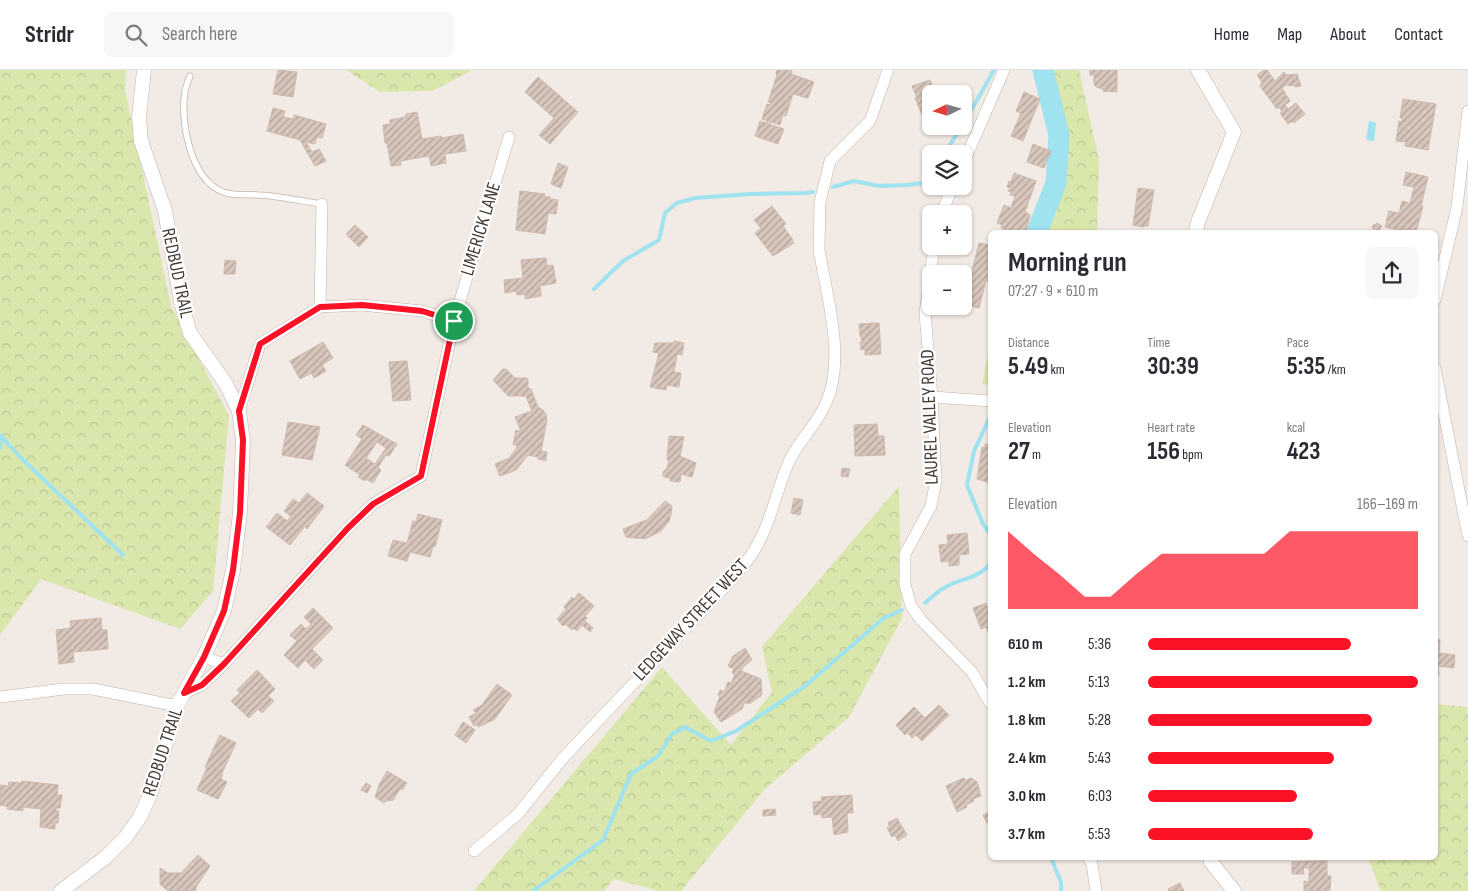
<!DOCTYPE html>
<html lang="en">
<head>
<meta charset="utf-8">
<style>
	:root { --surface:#fff; --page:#f7f7f7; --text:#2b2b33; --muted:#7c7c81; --line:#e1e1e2; --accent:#fb1226 }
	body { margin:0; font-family:"Sofia Sans Condensed",sans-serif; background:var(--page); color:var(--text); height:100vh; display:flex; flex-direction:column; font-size:19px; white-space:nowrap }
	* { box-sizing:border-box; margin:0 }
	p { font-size:16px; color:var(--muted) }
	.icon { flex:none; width:28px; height:28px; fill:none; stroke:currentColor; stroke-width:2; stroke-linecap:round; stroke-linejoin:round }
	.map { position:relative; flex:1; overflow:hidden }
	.details { position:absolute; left:988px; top:160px; width:450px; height:630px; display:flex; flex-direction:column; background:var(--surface); border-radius:8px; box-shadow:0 1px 4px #0004 }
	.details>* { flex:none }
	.needle { width:32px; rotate:265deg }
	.fabs { position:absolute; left:922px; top:15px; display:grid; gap:10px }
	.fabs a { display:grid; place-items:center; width:50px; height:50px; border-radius:8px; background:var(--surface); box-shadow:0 1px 4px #0004; font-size:25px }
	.pin { position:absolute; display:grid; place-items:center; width:42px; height:42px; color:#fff; margin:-21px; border:2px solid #fff; border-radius:50%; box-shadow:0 1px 5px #0007 }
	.round { display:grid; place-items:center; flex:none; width:52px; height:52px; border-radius:8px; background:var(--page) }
	.summary { display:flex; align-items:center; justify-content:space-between; height:85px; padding:0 20px }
	h1 { font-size:28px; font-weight:700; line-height:38px }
	.figures { display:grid; grid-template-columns:repeat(3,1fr); gap:8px; height:85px; padding:5px 20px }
	.figures div { display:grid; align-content:center }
	.figures b { font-size:25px; font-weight:700 }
	.figures small { font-size:14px; font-weight:400 }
	.figures p { font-size:14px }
	.chart { height:140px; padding:10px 20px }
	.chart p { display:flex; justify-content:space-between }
	.chart svg { width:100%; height:90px; margin-top:5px; fill:var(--accent); opacity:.7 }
	ul { padding:0 20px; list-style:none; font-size:16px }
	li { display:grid; grid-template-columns:80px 60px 1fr; align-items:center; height:38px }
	li i { height:12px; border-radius:6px; background:var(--accent) }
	header { display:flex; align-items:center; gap:30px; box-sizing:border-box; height:70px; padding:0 25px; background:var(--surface); border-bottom:1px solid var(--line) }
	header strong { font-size:24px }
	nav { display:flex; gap:28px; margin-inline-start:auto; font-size:18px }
	.search { width:350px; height:45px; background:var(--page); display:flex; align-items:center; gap:12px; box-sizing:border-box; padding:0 18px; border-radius:8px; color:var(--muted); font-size:19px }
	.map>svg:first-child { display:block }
</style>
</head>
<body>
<header>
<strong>Stridr</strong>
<div class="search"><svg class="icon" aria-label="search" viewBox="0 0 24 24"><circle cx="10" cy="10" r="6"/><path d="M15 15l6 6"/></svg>Search here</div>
<nav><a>Home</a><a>Map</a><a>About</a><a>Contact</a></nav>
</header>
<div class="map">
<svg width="1468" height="821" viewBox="0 0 1468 821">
	<defs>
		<pattern id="forest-crowns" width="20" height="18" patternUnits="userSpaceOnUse" patternTransform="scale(1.25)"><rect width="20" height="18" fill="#dae7ac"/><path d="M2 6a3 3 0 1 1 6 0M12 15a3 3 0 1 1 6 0" fill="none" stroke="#bcc795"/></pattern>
		<pattern id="building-hatch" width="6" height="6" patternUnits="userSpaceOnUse" patternTransform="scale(1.25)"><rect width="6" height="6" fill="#d7c6bc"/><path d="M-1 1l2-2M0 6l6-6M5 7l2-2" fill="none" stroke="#b0a29a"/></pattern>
	</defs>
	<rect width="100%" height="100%" fill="#f2eae4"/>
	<!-- forest -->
	<path fill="url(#forest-crowns)" d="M0,0h126l-1,20 46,216 58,110 -16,175 -33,38 -139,-50 -41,56z
		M346,0h124l-1,2 -37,19 -52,1z
		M1038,0h41l20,90 -2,72h-68l24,-53 1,-43z
		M990,275v40l-8,-1z
		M899,416l3,132 -53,99 -85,73 -83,101h-22l-45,-12 -10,12h-130l188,-224 69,78 41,-53 -10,-45z
		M1435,634l32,3 1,10v174h-87l-13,-33h67z"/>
	<!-- water -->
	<path fill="#9fe2f0" d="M1369,51l7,2 -2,18 -8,-1z"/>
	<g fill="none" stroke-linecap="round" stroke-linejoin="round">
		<!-- stream -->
		<path stroke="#9fe2f0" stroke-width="4" d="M964,53l30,-53
			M944,84l18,-28
			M833,117l21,-6 26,5 27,-1 16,-2 8,-12
			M594,219l29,-28 36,-21 6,-27 12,-10 18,-5 56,-4 55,-1 7,-1
			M990,347l-16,34 -7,34 16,39 7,10
			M0,365l20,22 103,98
			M0,378v-13
			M925,533c6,-5 12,-11 19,-15 15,-10 33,-8 46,-24
			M1051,788l10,24v9
			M533,821l70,-51 28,-66 27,-18 14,-22 13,-7 26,14 25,-10 69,-45 79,-68 18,-8"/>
		<!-- river -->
		<path stroke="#9fe2f0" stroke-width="21" d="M1037,162l19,-49 3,-48 -16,-65"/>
	</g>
	<!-- building -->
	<path fill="url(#building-hatch)" stroke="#ceb9ad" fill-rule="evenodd" d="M278,0l19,2 -4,25 -20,-3z
		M777,0h15l-1,4 23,8 -6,16 -15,-4 -7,22 -3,-1 -3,10 -9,-3 -2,2 15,5 -6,15 -23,-8 5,-15 6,2 2,-2 -6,-2 5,-15 3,1 1,-2 -3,-1 9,-27 -1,-1z
		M1090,0h27v22l-14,-1v-2l-7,-2 -2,-3v-9h-4z
		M1264,0h3l8,11 9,-9 2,3 11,-1 4,12 -6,1 -1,-2 -5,1 -1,-2 -6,4 8,13 -5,4 3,4 8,-6 9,11 -11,9 -1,-2 -5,3 -8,-11 2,-1 -3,-5 -2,2 -17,-23 2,-4 -5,-7z
		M538,7l40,35 -28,32 -11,-9 15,-17 -29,-26z
		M930,10l5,14h-4v28l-5,2 -11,-26h2l-5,-12z
		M1024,22l16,7 -17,42 -12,-5 10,-23 -5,-2z
		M1403,29l33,5 -8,46 -23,-4 1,-4 -10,-1 3,-20 3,1v-4h-2z
		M273,38l12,3 -2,6 10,2 1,-4 32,9 -4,14 -5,-1 -2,7 -9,-2 6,10 7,-3 7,12 -11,5 -15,-26 -33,-9z
		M417,42l5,27 19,-3 1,2 21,-4 3,17 -21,3 1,9 -15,3 -2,-10 -29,5 1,4 -10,1 -4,-23h-2l-2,-18 7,-1v-4l16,-3v-3z
		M1033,74l18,7 -7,17 -17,-6z
		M558,93l10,4 -7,21 -10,-4z
		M1406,102l22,5 -7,29h2l-7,26 -12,-3 -1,2 -18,-4 4,-16 10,2 3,-12 8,2 4,-16 -11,-2z
		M1014,103l22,8 -11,31 5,3 -4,17h-12l-13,-4 1,-3 -5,-2 7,-18 7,3 4,-12 -5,-1 1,-3 -3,-1 2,-3 -3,-1 2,-6 2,1z
		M1138,118l16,2 -6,36h-3l-1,1 -11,-2z
		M520,121l25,3 -1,3h6v2l8,1 -2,14 -8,-1 -3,21 -29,-4z
		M772,136l14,18 -3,2 10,14 -1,1 2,2 -21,13 -18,-23 6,-5 -7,-8z
		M1377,153l5,3 -4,6 -6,-4 2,-4 2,1z
		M355,155l13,12 -9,10 -13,-13z
		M979,173l11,2v28l-2,8 -2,-1 -7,28 -15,-4v-2z
		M546,188l1,8 6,-1 3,18 -16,3 1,10 -16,3v-5l-8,1 -1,-4 -11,2 -1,-13 19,-2 -2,-18z
		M225,190l11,1 -1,13h-11z
		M875,253h4l2,31 -16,1v-6l-4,1 -1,-8h2l-1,-6h-1l-1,-12z
		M674,271l10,2 -2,12 -5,-1 -3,18 7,1 -2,14 -12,-2 -1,5 -16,-3 9,-34 -6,-1 2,-9h18z
		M323,272l10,16 -11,7 4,6 -12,7 -3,-5 -11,6 -10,-18z
		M407,291l4,39 -18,1 -4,-39z
		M503,299h3l9,9h12l1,2v8l3,1 7,18 5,3 3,4 1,6 -6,31 6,1 -1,9 -8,-2v-2l-10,-2 -12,15 -16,6 -5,-12 14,-6 7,-9 1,-5 -4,1 3,-15 4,2v-3l-5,-12 17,-6 -6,-15h-18l-15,-16z
		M288,352l32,5 -8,33 -30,-5z
		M877,354l1,12h6l1,19 -30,1 -1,-31z
		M363,355l34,19 -8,12 -3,-1 -8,12 3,3 -8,13 -7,-4 -1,2 -7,-4 2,-2 -15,-10 17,-26 -6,-4zM377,372l9,6 -11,16 -9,-6z
		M669,366l15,1 -4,19 16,7 -4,14 -11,-3 -1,8 -10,-1 1,-2 -8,-3v-4l4,-4 2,-8h-2z
		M985,374l5,1v38l-13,-4 5,-32 3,1z
		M842,398l8,1 -2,8 -7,-1z
		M307,423l17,13 -17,23 -2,-3 -15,19 -24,-18 11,-14 10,8 4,-5 -7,-5 9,-12 6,4z
		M794,428l9,2 -3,15 -9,-2z
		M665,431l7,5 -1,8 -2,7 -8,10 -16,8 -19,-2 -3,-8 24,-9z
		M418,444l24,6 -7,27 -2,-1 -3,11 -20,-5 -3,9 -19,-5 5,-16 14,3 6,-22 3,1z
		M967,463l2,21 -10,1v10l-10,1v-5l-8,1 -2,-17 9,-1 -1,-9z
		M579,523l15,13 -9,10 2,2 -2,3 8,7 -3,4 -8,-7 -5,6 -4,-3 -1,2 -7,-6 -2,2 -6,-7 9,-10 -2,-2 8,-10 2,2z
		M986,533l2,6 2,-1v28l-4,-9 -5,2 -8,-21z
		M313,538l20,20 -21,21 11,11 -9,9 -9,-9 -7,8 -14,-13 13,-14 -7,-6 11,-11 5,5 5,-5 -7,-7z
		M101,548l1,12h5l1,19 -35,3 1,10 -15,2 -3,-34 15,-2 -1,-7z
		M1435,568l5,2 -1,13 16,2 -1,13 -16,-2 1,9h-4z
		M745,578l7,12 -8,6 -3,5 20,8 1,16 -13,9 -4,-2 -3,7 -21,13 -7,-10 6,-16 -2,-1 2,-5 4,2 4,-10 3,1 4,-9 -3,-1 2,-4 -6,-3 5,-10z
		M257,600l18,19 -7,7 6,5 -12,12 -4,-4 -9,9 -18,-17 9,-8 -3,-3z
		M497,614l15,11 -17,24 -17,8 -1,-3 -3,2 -5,-9 7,-4 -3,-3 9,-5z
		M939,635l10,10 -27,26 -6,-6 -4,3 -5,-6 -2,3 -9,-10 18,-18 11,11z
		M463,652l12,8 -9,13 -11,-8z
		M220,665l16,8 -15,32h2l-2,4 6,3 -9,17 -21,-9 10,-22 -2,-1z
		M387,701l20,12 -5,7 -2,-1 -7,11 -8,1 -1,2 -9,-6 4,-12z
		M964,708l1,3 6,-3 6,4 3,9h-1l2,5 -8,3 1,2 -8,4 1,2 -10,5 -11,-26z
		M22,711l36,4 -1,10h5l-2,13h-4v2l3,1 -1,12h-3v6l-15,-2 1,-18 -18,-2v4l-16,-2v-3l-7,-1v-20l8,1 1,-4 12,1z
		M366,713l5,3 -4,7 -6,-3z
		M852,725l1,18h-6l1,19 -14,3 -2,-18 -10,1v-4l-8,1 -1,-13 9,-1 -1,-4z
		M775,739l1,6 -13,1v-6z
		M990,742v9l-3,2 -4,-8z
		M897,748l10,17 -9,6 -3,-6 -3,2 -5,-9 3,-1 -2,-4z
		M198,785l12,11 -14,21v4h-28l-8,-7v-16l8,5h13z
		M1327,791v15h4l-1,15h-26v-10l5,1v-14h-6l1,6h-12v-12z
		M1180,813l4,8h-15l-1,-2z"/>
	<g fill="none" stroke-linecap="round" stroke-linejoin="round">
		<defs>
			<path id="service" d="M190,6c-2,5 -4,10 -5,15 -5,30 5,88 38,101 10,4 24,2 35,3 21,1 43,6 64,9"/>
			<path id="minor" d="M964,92l40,-92
				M941,144l12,-28
				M934,176l-9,67 7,84 4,83 -5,26 -26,48v31l6,21 11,15 50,51 18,31
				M1435,230l22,-93 11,-96
				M320,237l2,-103
				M1435,298l33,168
				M932,327l58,4
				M239,341l21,-67 60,-37 42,-2 60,6 32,10
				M204,587l20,7 124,-136 25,-24 48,-28 33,-155 55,-184
				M184,623l18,-8 22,-21
				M0,627l64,-8h29l84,17
				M474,781l44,-37 45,-56 172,-182c7,-9 15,-18 20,-27 16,-26 21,-58 33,-85 9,-22 29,-39 38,-61 20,-43 1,-107 -7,-153l1,-48 10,-41 40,-40 18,-51
				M1089,788l3,6 4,27"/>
			<path id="tertiary" d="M1196,162l2,-10 36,-90 -36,-62
				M1210,788l1,4 23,29
				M61,821l45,-34 19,-19 15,-21 10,-22 27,-89 27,-49 20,-46 9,-41 7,-57 3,-72 -4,-30 -13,-27 -36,-51 -9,-31 -16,-91 -24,-70 -2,-24 5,-47"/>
		</defs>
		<!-- service casing -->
		<use href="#service" stroke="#c0b3aa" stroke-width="7"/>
		<!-- minor casing -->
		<use href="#minor" stroke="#c0b3aa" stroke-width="12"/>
		<!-- tertiary casing -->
		<use href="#tertiary" stroke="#c0b3aa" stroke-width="15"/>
		<!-- service -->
		<use href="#service" stroke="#fff" stroke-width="5.5"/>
		<!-- minor -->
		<use href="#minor" stroke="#fff" stroke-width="11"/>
		<!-- tertiary -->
		<use href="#tertiary" stroke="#fff" stroke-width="14"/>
	</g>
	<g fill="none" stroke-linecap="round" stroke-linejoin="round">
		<defs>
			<path id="route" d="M362,235l60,6 32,10 -33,155 -48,28 -25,24 -124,136 -22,21 -18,8 20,-36 20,-46 9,-41 7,-57 3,-73 -4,-29 21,-67 60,-37z"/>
		</defs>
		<!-- route casing -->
		<use href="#route" stroke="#fff" stroke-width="10"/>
		<!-- route -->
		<use href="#route" stroke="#fb1226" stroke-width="6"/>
	</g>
	<g text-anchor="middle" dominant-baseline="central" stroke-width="4.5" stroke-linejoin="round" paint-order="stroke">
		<!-- street labels -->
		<g font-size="19" fill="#443a34" stroke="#fff">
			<text transform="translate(481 159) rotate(-73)">LIMERICK LANE</text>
			<text transform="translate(177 203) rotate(78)">REDBUD TRAIL</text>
			<text transform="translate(930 347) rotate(-92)">LAUREL VALLEY ROAD</text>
			<text transform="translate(691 550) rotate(-47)">LEDGEWAY STREET WEST</text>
			<text transform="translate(163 682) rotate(-72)">REDBUD TRAIL</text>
		</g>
	</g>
</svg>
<div class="fabs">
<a><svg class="needle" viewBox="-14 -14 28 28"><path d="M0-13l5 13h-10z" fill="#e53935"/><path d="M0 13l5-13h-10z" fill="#7c7c81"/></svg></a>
<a><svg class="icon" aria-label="layers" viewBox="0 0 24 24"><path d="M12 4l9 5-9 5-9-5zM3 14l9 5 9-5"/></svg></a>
<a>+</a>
<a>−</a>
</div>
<div class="pin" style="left:454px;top:251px;background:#1e9e55"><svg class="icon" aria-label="arrive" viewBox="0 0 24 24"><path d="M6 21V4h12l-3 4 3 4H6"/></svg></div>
<section class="details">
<div class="summary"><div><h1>Morning run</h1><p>07:27 · 9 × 610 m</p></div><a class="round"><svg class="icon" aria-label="share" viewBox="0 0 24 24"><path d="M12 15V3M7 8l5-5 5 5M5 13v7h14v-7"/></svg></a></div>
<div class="figures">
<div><p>Distance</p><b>5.49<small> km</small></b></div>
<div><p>Time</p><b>30:39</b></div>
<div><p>Pace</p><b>5:35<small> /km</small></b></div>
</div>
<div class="figures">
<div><p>Elevation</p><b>27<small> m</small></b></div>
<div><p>Heart rate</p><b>156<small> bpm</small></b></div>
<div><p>kcal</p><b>423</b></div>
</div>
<div class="chart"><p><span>Elevation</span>166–169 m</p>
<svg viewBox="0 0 160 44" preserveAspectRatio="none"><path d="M0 44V6L10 17L20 27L30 38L40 38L50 27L60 17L70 17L80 17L90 17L100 17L110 6L120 6L130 6L140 6L150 6L160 6V44z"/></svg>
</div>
<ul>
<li><b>610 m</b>5:36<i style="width:75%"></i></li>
<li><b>1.2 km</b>5:13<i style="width:100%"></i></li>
<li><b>1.8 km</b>5:28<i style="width:83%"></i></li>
<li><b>2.4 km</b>5:43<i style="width:69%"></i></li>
<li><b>3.0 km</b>6:03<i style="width:55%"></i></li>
<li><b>3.7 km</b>5:53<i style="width:61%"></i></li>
</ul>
</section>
</div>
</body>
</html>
